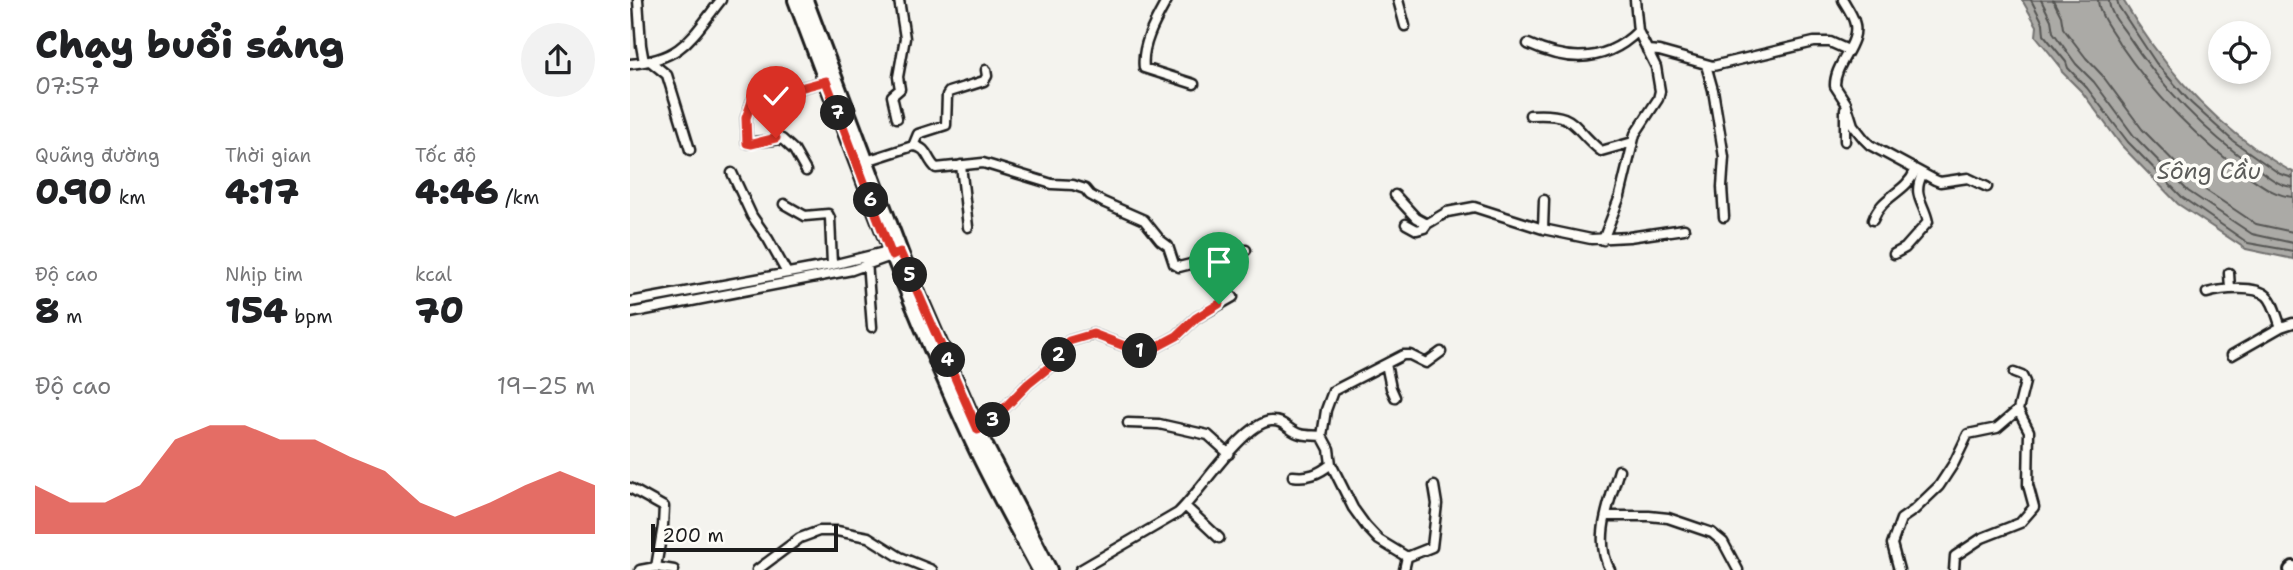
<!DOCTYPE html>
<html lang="vi">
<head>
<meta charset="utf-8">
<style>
	:root { --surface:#fff; --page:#f2f2f2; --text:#202124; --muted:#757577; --accent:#d93025 }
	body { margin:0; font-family:"Shantell Sans",sans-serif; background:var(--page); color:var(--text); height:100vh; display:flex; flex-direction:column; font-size:26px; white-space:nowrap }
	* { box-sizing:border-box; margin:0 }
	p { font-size:23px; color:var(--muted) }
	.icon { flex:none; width:38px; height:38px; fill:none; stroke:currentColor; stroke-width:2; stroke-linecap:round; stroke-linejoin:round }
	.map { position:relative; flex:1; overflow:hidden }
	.details { display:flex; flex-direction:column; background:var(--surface); width:630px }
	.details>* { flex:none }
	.controls { position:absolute; left:1578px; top:21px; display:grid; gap:14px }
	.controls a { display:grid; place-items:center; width:63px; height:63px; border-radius:50%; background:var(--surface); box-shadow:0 4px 10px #0003; font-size:35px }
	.scale { position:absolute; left:21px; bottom:18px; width:187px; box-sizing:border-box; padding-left:7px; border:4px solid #1c1c1c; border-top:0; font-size:19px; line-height:24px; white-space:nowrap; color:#1c1c1c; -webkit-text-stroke:5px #fdfcf7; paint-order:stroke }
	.pin { position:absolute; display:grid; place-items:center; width:60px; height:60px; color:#fff; margin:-72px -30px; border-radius:50% 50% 50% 0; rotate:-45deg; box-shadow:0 0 7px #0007 }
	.pin .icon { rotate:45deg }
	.km { position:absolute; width:35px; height:35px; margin:-18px; border-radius:50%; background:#222; color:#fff; font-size:19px; line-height:35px; text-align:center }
	.round { display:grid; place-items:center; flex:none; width:74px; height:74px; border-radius:37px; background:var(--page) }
	.head { display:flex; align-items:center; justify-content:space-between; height:119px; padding:0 35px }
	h1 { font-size:38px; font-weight:800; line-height:52px }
	.metrics { display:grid; grid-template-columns:repeat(3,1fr); gap:10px; height:119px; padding:7px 35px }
	.metrics div { display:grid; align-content:center }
	.metrics b { font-size:35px; font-weight:800 }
	.metrics small { font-size:19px; font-weight:400 }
	.metrics p { font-size:19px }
	.chart { height:196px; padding:14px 35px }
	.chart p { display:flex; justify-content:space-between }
	.chart svg { width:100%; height:126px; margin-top:7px; fill:var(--accent); opacity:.7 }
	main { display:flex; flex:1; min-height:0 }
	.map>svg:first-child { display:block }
</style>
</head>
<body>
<main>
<section class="details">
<div class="head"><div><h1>Chạy buổi sáng</h1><p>07:57</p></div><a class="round"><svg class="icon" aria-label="share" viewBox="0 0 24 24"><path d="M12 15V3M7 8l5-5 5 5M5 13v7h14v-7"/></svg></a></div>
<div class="metrics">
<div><p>Quãng đường</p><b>0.90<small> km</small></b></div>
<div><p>Thời gian</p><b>4:17</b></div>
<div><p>Tốc độ</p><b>4:46<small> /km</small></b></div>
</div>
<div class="metrics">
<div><p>Độ cao</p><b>8<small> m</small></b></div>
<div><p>Nhịp tim</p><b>154<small> bpm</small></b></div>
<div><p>kcal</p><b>70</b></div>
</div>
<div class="chart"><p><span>Độ cao</span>19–25 m</p>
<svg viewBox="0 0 160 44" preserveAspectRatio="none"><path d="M0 44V27L10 33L20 33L30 27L40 11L50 6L60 6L70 11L80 11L90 17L100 22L110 33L120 38L130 33L140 27L150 22L160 27V44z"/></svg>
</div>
</section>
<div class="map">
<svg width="1663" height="570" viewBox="0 0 1663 570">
	<rect width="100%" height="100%" fill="#f4f3ee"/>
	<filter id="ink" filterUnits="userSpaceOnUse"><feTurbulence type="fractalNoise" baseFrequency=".0143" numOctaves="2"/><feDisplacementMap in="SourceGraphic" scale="14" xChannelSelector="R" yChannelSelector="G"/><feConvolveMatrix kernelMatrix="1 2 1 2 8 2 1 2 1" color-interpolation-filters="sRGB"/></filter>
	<g filter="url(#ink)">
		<!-- water -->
		<path fill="#abaaa6" stroke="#72716f" stroke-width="2" d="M1392,0h101c34,58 78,110 133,149 12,8 24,17 37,23v87l-47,-10 -68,-45 -56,-58 -40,-54 -20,-20 -2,-6 -24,-30 1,-10z"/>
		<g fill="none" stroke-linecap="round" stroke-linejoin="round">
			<!-- shore -->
			<path stroke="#555553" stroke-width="2" d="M1401,0l12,23 1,12 22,27 2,6 19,20 41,54 55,56 65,45 45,8
				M1411,0l10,20 2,12 23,32 18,18 40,54 54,55 64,43 41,9
				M1423,0l8,16 2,12 23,30 16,17 40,54 53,54 61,41 37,8
				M1468,0c1,16 13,29 21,43 36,53 79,97 131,134 13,9 26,19 43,20
				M1479,0c0,12 10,23 17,33 35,53 77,98 129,134 12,8 23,19 38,20
				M1487,0l2,7 37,56 35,40 42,38 47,33 13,4"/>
			<defs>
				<path id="minor" d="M8,0l3,45 3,17
					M537,0c-11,20 -26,45 -23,68l50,16
					M768,0l7,26
					M1213,0c4,7 9,14 11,21 8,22 -20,42 -19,65l11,17 7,22 11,14 6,6 65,35 5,2 28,-4 19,9
					M898,44c39,18 78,19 110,-13
					M1017,50l12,1 54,15 101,-24h16l18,8
					M21,62l16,13 23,75
					M0,64c53,-5 60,-25 91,-64
					M1076,65l7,25 11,67 -2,30 2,30
					M1215,109v32
					M900,115c48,-3 40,11 71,36l32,-9
					M267,118l-5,-22 8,-7 -2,-12 7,-39 -6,-38
					M283,146l5,-12 28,-9 1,-30 2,-3 35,-11 3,-5 -1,-6
					M233,162l50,-16c15,1 13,13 23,22l47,-5 69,21 21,1 12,4 5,6 13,7 41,18 16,20 8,6 6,18 5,3 67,-17
					M331,165l7,62
					M176,171l-12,-21 -12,-11 -35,4 -1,-25 6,-17 74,-20
					M102,173l20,43 16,23 19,34
					M765,195l21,23 11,6 20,-12 27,-5 69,22 48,10 38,-2 55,-8
					M154,204l21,12 23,-2 2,4 2,47
					M1243,220c8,-24 33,-27 42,-49
					M776,224l11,6 7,-2 3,-4
					M913,229l1,-29
					M973,240l17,-44 15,-62 23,-35 2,-8 -4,-24 -18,-36 -3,-31
					M1264,254l11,-6 23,-26c-4,-20 -16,-26 -6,-47
					M237,261l5,66
					M1599,273l1,16
					M1577,293c14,-4 48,-8 60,3 7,6 10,22 14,31
					M0,302l202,-37 61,-15
					M0,313l222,-43 45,-16
					M1602,355l49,-28 12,-4
					M756,364l5,24 4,9
					M498,423l31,1 49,11 21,19
					M344,432l17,-10 37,-38 25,-20 8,-15 8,-8 24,-7 45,17 9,1 30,-16 19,-18 37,-21
					M663,476c15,2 26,-2 38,-12
					M0,488l34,19 -1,19 -7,41
					M555,506l34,32
					M976,516h43l19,2 44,15 11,9 15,28
					M777,557l-28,-17 -13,-14 -13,-18 -22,-44 -2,-15 -7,-13 4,-26 7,-19 70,-36h7l16,8 15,-11
					M777,557l25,-10 5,-43 -3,-18
					M10,570l16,-3 18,3
					M127,570l43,-32 19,-7h18l31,6 32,20 32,13
					M450,570l98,-57c21,-19 65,-90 93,-92 13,-1 18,10 29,13 7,2 15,1 22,2
					M774,570l3,-13
					M980,570c-17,-31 0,-69 9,-100
					M1269,570l-7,-26 9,-25 13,-9 25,-24 15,-23 14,-29 29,-6 21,-18 7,-28 -3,-6 -8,-3
					M1324,570l1,-14 27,-18 38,-15 14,-16 -6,-22 1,-54 -11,-21"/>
				<path id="secondary" d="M1660,570l3,-3"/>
				<path id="primary" d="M165,0c55,145 108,292 173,433 21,47 47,92 71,137
					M176,0l99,263 73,167 72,140"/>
			</defs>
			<!-- minor casing -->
			<use href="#minor" stroke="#1c1c1c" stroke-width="13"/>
			<!-- secondary casing -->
			<use href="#secondary" stroke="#1c1c1c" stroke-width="16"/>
			<!-- primary casing -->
			<use href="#primary" stroke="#1c1c1c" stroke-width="18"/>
			<!-- minor -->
			<use href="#minor" stroke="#fdfcf7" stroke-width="8"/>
			<!-- secondary -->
			<use href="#secondary" stroke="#fdfcf7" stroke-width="10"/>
			<!-- primary -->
			<use href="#primary" stroke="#fdfcf7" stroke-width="12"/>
		</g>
	</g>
	<g fill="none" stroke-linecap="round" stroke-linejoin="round" filter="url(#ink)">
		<defs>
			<path id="route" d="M146,138l-24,6 -5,-1 -1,-25 6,-17 74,-20 66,175 8,-4 78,178 13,-8 37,-38 25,-20 8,-15 8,-8 24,-7 45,17 9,1 30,-16 19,-18 23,-14"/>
		</defs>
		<!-- route casing -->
		<use href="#route" stroke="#fff" stroke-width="14"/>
		<!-- route -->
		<use href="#route" stroke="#d93025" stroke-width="9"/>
	</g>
	<g text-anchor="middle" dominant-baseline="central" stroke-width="7" stroke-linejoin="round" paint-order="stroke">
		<!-- water labels -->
		<g font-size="23" font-style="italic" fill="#5c5c5a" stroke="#fdfcf7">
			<text x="1579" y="171">Sông Cầu</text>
		</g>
	</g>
</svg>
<div class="controls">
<a><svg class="icon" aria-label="locate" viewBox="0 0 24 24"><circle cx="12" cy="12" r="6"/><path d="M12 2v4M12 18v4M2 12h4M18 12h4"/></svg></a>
</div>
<div class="scale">200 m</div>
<div class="pin" style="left:589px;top:304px;background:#1e9e55"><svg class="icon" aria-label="arrive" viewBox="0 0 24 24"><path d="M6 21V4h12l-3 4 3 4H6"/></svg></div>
<div class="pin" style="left:146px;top:138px;background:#d93025"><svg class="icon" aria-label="check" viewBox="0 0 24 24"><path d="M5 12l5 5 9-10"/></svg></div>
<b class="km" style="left:510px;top:351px">1</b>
<b class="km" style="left:429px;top:355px">2</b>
<b class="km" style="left:363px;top:420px">3</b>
<b class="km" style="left:318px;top:360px">4</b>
<b class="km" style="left:280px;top:275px">5</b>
<b class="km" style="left:241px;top:200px">6</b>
<b class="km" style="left:208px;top:113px">7</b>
</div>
</main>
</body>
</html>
